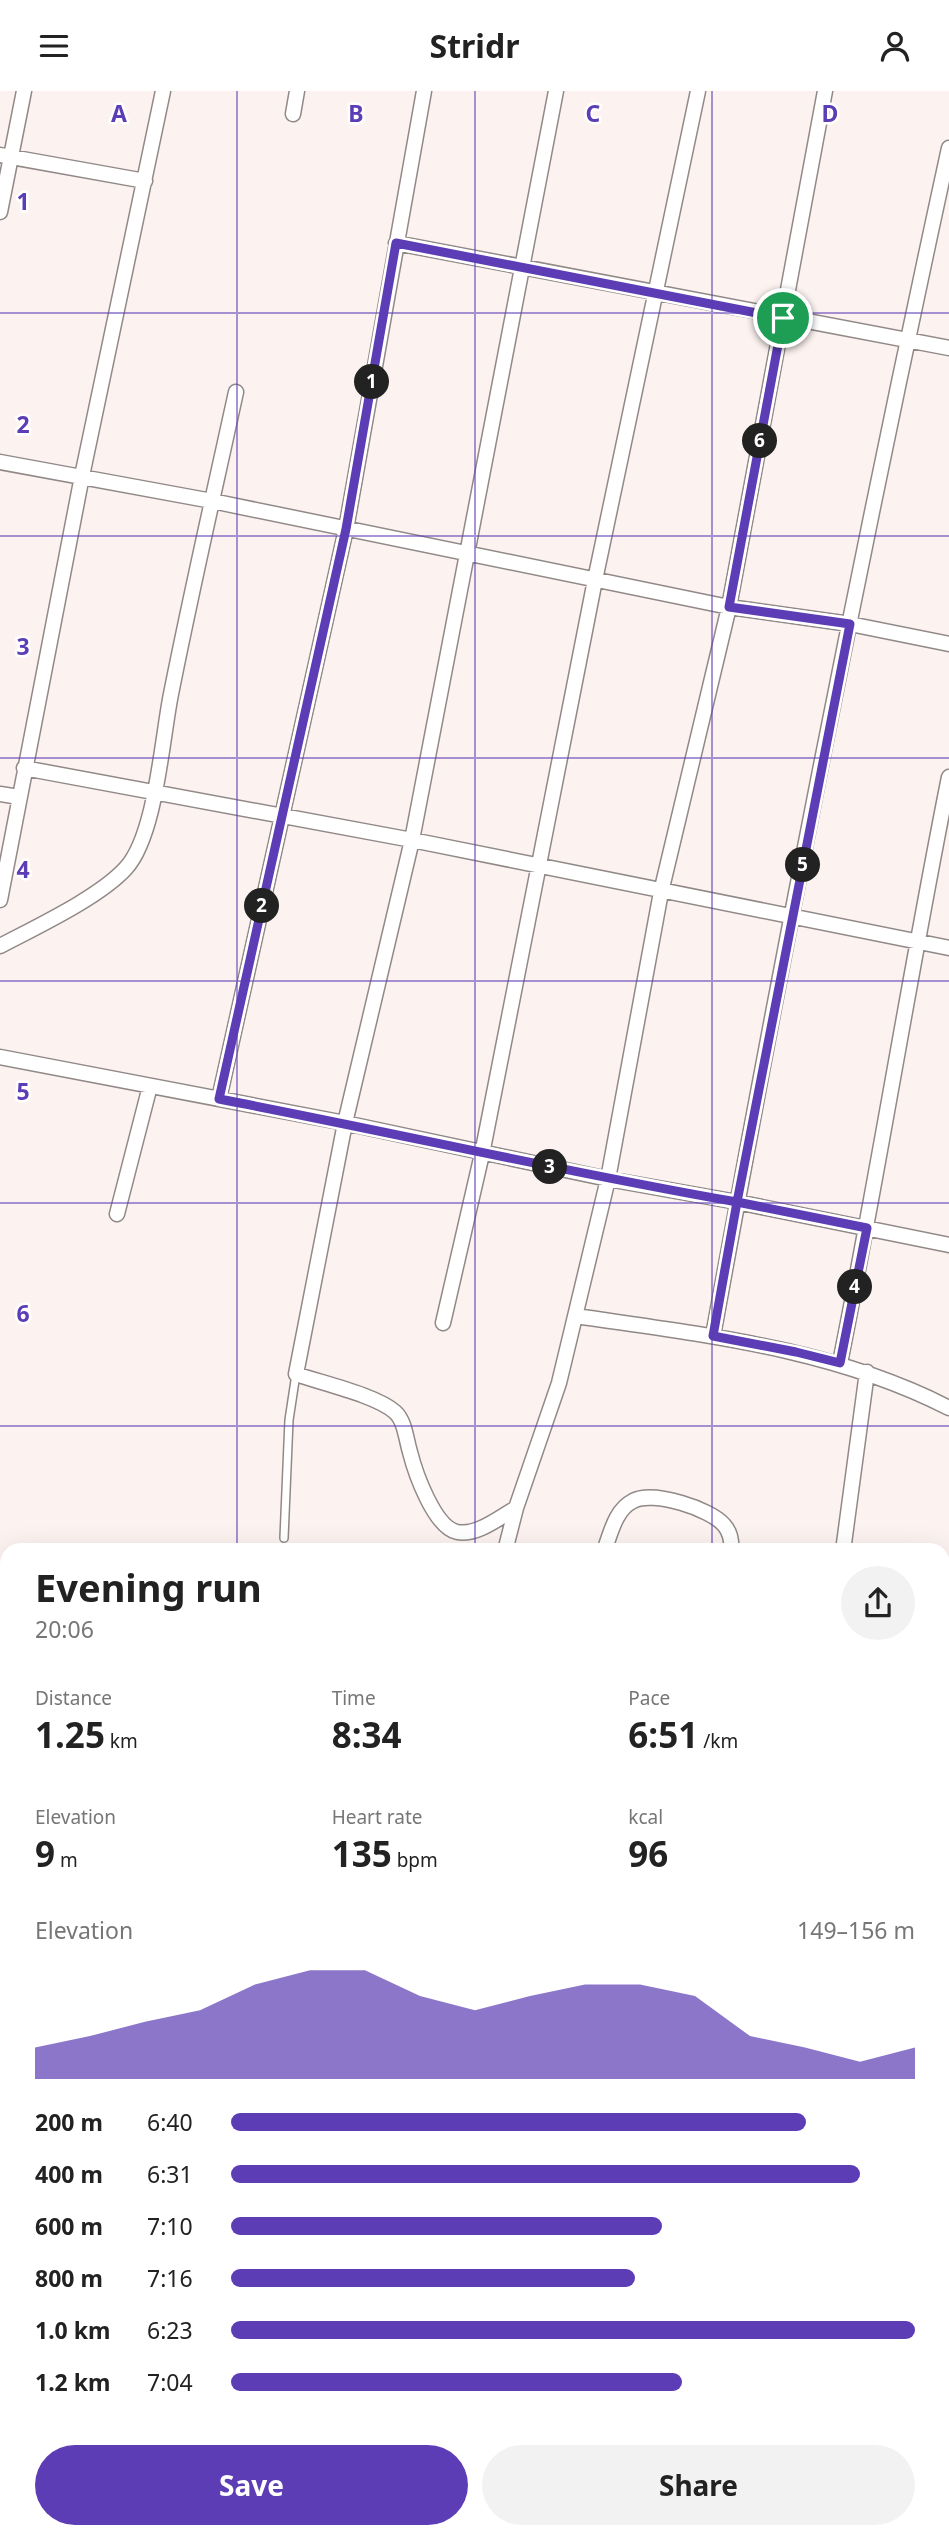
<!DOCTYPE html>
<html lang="en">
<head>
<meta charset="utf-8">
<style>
	:root { --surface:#fff; --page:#f2f2f2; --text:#222; --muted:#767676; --accent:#5c3db5 }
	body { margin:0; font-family:"Noto Sans",sans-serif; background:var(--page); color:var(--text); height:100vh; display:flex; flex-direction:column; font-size:26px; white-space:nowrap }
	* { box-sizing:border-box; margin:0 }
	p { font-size:23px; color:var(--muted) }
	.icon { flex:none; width:38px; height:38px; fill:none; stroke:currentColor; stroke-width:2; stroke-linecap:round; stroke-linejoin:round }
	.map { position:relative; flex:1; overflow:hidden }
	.panel { position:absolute; left:0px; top:1452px; width:950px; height:996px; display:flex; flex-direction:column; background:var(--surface); border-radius:21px 21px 0 0; box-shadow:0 7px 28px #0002 }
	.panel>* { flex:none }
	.pin { position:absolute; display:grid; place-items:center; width:60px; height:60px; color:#fff; margin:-30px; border:4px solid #fff; border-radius:50%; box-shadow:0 2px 7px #0007 }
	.km { position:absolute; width:35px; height:35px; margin:-18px; border-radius:50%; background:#222; color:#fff; font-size:19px; line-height:35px; text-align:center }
	.round { display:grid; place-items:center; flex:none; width:74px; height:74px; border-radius:37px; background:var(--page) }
	.overview { display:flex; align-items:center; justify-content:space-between; height:119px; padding:0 35px }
	h1 { font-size:38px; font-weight:700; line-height:52px }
	.figures { display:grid; grid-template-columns:repeat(3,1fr); gap:10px; height:119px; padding:7px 35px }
	.figures div { display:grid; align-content:center }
	.figures b { font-size:35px; font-weight:700 }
	.figures small { font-size:19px; font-weight:400 }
	.figures p { font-size:19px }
	.chart { height:196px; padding:14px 35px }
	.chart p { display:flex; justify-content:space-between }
	.chart svg { width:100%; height:126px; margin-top:7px; fill:var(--accent); opacity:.7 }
	.cta { display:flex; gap:14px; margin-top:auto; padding:14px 35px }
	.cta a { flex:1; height:80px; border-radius:42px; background:var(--accent); color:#fff; font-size:28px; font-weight:700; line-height:80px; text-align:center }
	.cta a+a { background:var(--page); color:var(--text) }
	ul { padding:0 35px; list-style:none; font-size:23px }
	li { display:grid; grid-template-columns:112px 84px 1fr; align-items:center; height:52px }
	li i { height:18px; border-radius:9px; background:var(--accent) }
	header { display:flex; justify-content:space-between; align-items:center; height:91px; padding:0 35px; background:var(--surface); font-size:32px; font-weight:700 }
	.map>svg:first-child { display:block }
</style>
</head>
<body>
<header><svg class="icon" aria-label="menu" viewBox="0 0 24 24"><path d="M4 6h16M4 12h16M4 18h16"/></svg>Stridr<svg class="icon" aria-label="person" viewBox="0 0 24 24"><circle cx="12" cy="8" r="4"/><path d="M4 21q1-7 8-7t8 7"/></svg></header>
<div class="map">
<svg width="949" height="2447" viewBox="0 0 949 2447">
	<rect width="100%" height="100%" fill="#fcf3f1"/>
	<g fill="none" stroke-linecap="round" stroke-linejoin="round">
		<defs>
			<path id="service" d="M284,1447l5,-118 7,-46"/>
			<path id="minor" d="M293,23l4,-23
				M0,64l145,26
				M0,121l24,-121
				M396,152l553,105
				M0,371l212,39 517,106 121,17 99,20
				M24,677l388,72 537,108
				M0,703l19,3
				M0,809l82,-424 81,-385
				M0,855c36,-19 100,-49 126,-78 30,-33 36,-130 45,-174 20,-101 43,-201 65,-302
				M0,966l345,66 263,56 129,23 212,43
				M219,1008l127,-570 78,-438
				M117,1123l33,-128
				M576,1225c128,19 256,32 373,92
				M443,1232l39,-169 113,-574 103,-489
				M713,1245c72,-397 150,-793 236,-1188
				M840,1272c39,-195 70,-391 109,-586
				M516,1417c-16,9 -39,28 -59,24 -23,-5 -42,-60 -47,-80 -4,-13 -5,-31 -15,-40 -19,-17 -74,-29 -99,-38l49,-251 67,-283 144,-749
				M505,1460l11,-43 43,-125 49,-204 53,-287 68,-285 96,-516
				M604,1460c7,-18 11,-41 29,-50 20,-11 78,8 91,24 7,8 7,16 8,26
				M843,1460l24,-179
				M943,1590l6,-4
				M0,1938l7,-21
				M0,2054l7,1
				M0,2269l7,-25
				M0,2277l7,3
				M943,2288l6,-3
				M0,2420l7,1
				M84,2441l9,3
				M529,2447l2,-6
				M889,2447l1,-6"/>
		</defs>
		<!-- service casing -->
		<use href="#service" stroke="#918987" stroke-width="10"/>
		<!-- minor casing -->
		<use href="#minor" stroke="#918987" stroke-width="17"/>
		<!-- service -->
		<use href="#service" stroke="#fff" stroke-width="7"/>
		<!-- minor -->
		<use href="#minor" stroke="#fff" stroke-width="14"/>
	</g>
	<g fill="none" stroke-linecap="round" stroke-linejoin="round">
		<defs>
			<path id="route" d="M783,227l-387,-75 -50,286 -127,570c173,33 345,73 518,103l-24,134 83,16 44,11 27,-135 -130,-26 113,-578 -121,-17 54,-289"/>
		</defs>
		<!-- route casing -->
		<use href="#route" stroke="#fff" stroke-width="14"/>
		<!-- route -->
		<use href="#route" stroke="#5c3db5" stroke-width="9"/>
	</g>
	<!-- grid -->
	<path fill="none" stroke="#5c3db5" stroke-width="2" stroke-opacity="0.55" d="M237,0v1460M475,0v1460M712,0v1460M0,222h949M0,445h949M0,667h949M0,890h949M0,1112h949M0,1335h949M0,1557h7M943,1557h6M0,1780h7M943,1780h6M0,2002h7M943,2002h6M0,2225h7M943,2225h6M237,2441v6M475,2441v6M712,2441v6"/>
	<g font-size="23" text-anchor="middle" font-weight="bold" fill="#5c3db5" stroke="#fff" stroke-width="5" stroke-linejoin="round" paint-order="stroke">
		<text x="119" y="31">A</text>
		<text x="356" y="31">B</text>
		<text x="593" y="31">C</text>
		<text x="830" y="31">D</text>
		<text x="23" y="119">1</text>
		<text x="23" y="342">2</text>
		<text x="23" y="564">3</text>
		<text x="23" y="787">4</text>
		<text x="23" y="1009">5</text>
		<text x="23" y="1231">6</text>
	</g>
</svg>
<div class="pin" style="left:783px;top:227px;background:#1e9e55"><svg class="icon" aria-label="arrive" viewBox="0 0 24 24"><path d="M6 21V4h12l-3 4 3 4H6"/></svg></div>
<b class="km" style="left:372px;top:291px">1</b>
<b class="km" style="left:262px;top:815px">2</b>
<b class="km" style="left:550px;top:1076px">3</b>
<b class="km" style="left:855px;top:1196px">4</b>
<b class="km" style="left:803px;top:774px">5</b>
<b class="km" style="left:760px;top:350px">6</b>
<section class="panel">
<div class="overview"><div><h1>Evening run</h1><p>20:06</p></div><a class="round"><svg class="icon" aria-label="share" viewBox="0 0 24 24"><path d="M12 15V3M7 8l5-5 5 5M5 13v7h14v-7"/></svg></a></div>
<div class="figures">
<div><p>Distance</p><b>1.25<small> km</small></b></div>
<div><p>Time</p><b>8:34</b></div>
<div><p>Pace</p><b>6:51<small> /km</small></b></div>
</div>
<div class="figures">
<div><p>Elevation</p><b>9<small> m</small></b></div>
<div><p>Heart rate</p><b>135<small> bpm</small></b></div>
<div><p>kcal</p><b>96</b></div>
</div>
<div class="chart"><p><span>Elevation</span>149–156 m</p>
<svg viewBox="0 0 160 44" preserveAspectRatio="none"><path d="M0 44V33L10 29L20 24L30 20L40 11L50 6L60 6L70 15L80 20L90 15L100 11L110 11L120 15L130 29L140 33L150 38L160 33V44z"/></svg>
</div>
<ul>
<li><b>200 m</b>6:40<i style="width:84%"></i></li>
<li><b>400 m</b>6:31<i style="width:92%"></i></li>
<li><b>600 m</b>7:10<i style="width:63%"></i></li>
<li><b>800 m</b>7:16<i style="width:59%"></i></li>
<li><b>1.0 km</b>6:23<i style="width:100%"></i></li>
<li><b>1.2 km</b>7:04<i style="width:66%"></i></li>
</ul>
<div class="cta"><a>Save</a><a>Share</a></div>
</section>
</div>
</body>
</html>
